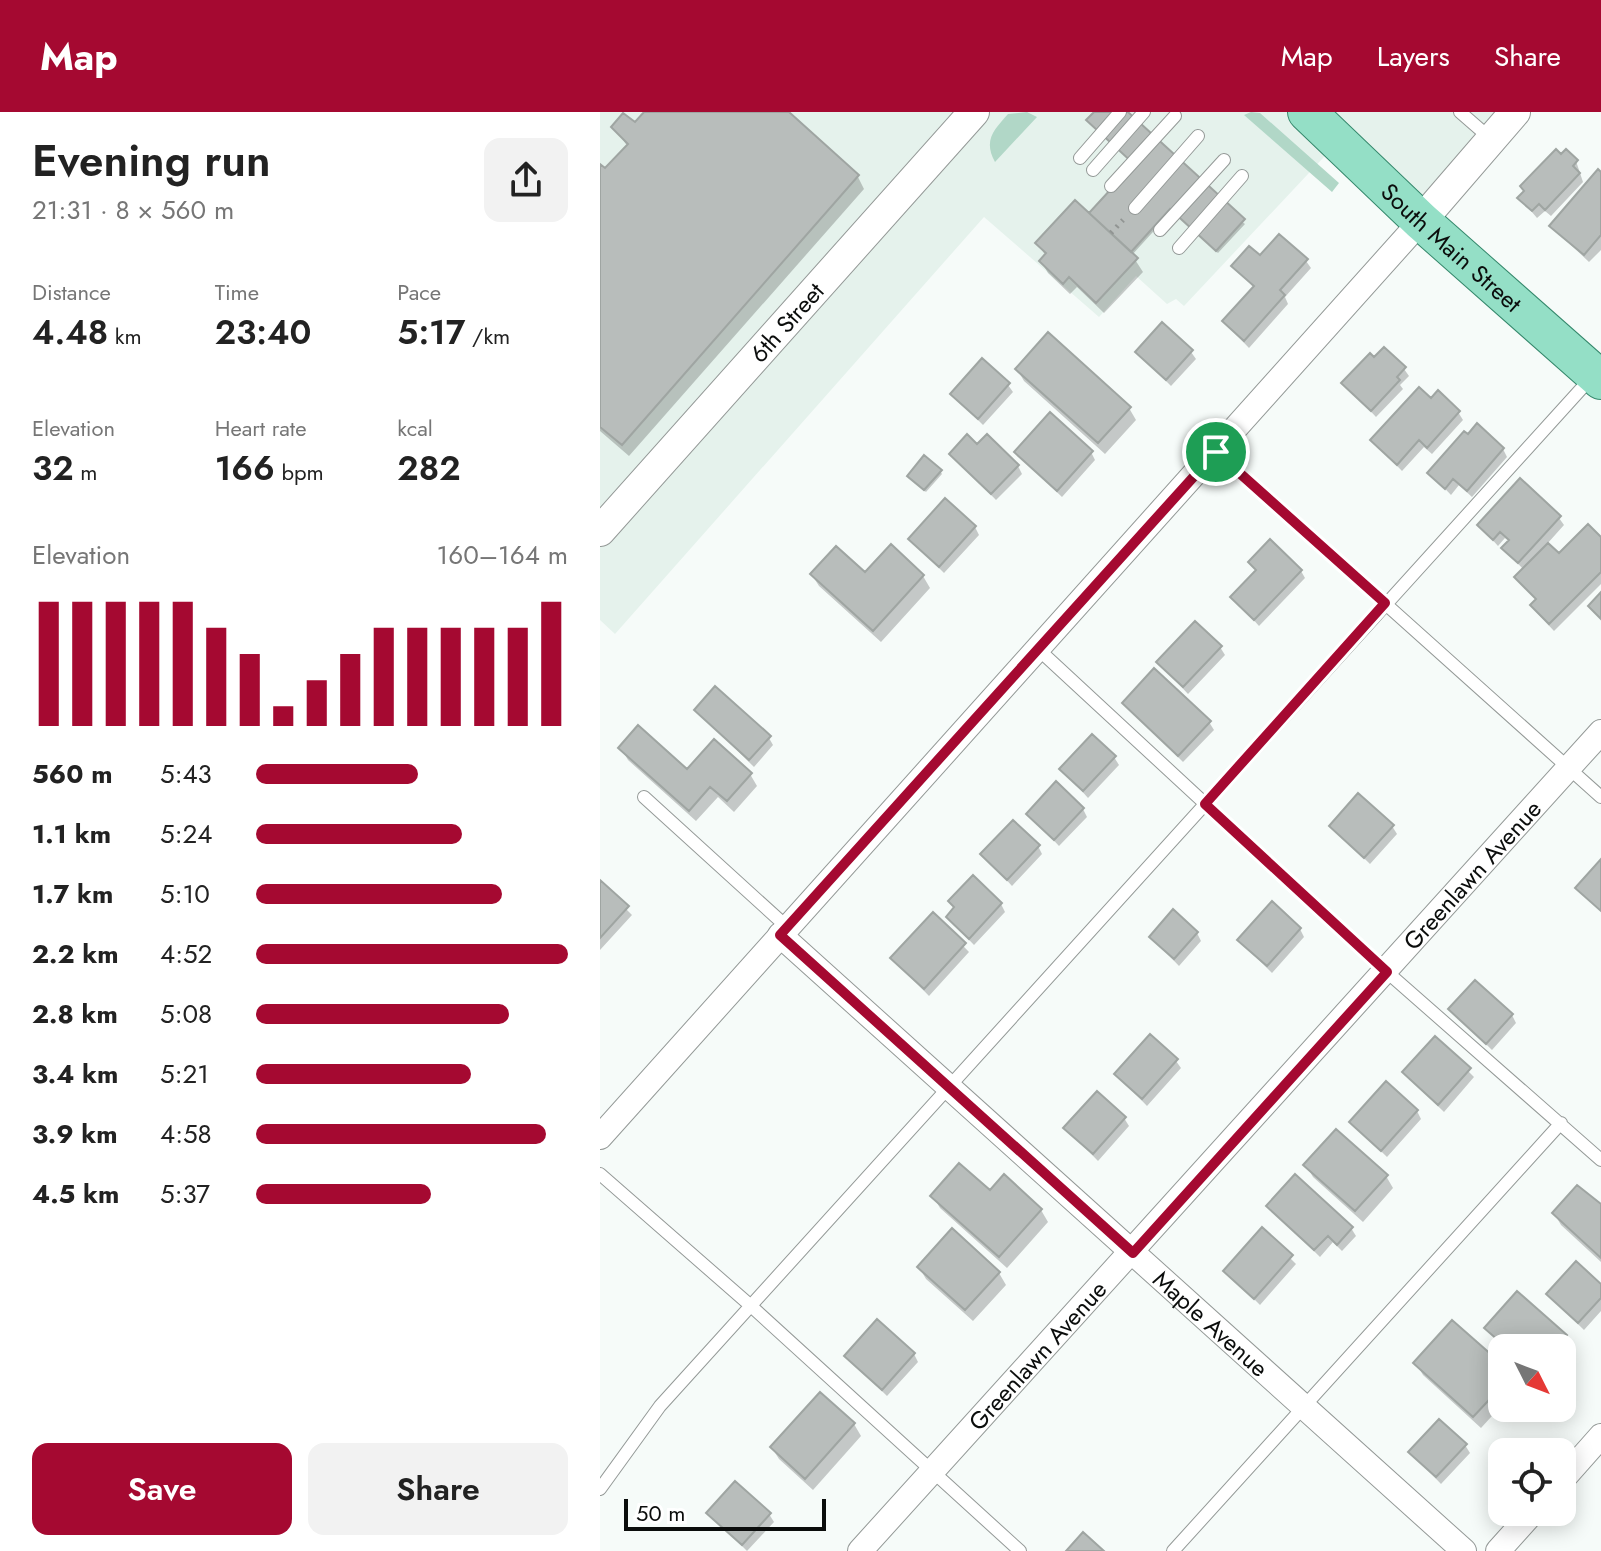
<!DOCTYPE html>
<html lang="en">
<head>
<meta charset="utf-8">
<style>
	:root { --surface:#fff; --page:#f2f2f2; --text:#222; --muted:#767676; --accent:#a50931 }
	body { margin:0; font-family:Jost,sans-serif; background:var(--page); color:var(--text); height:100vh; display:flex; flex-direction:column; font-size:30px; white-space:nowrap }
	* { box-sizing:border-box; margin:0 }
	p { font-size:26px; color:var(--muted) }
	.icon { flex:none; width:44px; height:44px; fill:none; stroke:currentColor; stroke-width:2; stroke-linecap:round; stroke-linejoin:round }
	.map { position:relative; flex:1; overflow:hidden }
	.drawer { display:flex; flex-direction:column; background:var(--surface); width:600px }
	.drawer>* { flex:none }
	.needle { width:52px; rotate:132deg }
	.fabs { position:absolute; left:888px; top:1222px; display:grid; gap:16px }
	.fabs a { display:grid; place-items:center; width:88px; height:88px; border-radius:16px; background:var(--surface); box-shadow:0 4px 20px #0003; font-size:40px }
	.scale { position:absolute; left:24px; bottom:20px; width:202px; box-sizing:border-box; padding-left:8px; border:4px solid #0b0d0c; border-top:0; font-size:22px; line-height:28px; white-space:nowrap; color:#0b0d0c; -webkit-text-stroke:6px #fff; paint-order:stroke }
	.pin { position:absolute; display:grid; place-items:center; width:68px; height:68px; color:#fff; margin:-34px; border:4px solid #fff; border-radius:50%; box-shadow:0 2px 8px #0007 }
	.round { display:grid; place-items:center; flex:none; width:84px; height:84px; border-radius:16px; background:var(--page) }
	.head { display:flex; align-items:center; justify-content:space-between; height:136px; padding:0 32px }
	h1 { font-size:44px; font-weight:600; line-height:60px }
	.stats { display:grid; grid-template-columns:repeat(3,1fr); gap:12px; height:136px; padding:8px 32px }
	.stats div { display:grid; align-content:center }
	.stats b { font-size:34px; font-weight:600 }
	.stats small { font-size:22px; font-weight:400 }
	.stats p { font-size:22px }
	.chart { height:224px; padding:16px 32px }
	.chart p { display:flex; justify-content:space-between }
	.chart svg { width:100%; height:144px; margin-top:8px; stroke:var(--accent); stroke-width:6 }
	.primary-button { display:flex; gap:16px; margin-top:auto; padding:16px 32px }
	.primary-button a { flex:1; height:92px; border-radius:16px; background:var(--accent); color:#fff; font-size:32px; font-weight:600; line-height:92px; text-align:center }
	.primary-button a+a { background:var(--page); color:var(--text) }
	ul { padding:0 32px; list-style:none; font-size:26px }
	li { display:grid; grid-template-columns:128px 96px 1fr; align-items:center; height:60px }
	li i { height:20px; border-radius:10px; background:var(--accent) }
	header { display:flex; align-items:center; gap:48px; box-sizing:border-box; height:112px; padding:0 40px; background:var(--accent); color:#fff }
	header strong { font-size:38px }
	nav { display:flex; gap:44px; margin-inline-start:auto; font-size:28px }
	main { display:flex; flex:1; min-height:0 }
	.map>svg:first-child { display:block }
</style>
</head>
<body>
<header>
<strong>Map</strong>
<nav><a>Map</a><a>Layers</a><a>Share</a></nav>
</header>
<main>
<section class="drawer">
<div class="head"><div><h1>Evening run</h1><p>21:31 · 8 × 560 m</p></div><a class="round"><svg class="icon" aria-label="share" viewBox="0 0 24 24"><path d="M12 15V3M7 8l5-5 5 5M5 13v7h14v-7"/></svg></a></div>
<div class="stats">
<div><p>Distance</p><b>4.48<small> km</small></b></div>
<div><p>Time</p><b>23:40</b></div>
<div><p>Pace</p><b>5:17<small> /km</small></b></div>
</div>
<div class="stats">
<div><p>Elevation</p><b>32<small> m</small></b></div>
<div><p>Heart rate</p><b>166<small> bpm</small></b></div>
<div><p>kcal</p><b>282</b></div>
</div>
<div class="chart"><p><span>Elevation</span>160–164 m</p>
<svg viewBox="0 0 160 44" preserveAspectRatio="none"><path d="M5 44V6M15 44V6M25 44V6M35 44V6M45 44V6M55 44V14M65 44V22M75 44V38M85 44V30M95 44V22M105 44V14M115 44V14M125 44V14M135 44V14M145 44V14M155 44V6"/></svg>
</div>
<ul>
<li><b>560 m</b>5:43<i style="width:52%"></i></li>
<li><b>1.1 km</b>5:24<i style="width:66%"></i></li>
<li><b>1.7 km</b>5:10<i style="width:79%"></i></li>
<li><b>2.2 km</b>4:52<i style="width:100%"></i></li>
<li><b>2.8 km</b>5:08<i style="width:81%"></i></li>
<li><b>3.4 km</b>5:21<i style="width:69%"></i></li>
<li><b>3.9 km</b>4:58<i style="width:93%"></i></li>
<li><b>4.5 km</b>5:37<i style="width:56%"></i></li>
</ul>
<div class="primary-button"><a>Save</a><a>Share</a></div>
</section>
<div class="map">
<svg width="1001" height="1439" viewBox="0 0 1001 1439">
	<rect width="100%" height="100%" fill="#f6fbf9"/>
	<!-- built -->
	<path fill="#e5f2ec" d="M0,0h915l-94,109 -83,-79 -154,164 -8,-7 -9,5 -31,-28 -37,41 -115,-100 -369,417 -15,-14z"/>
	<!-- green -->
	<path fill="#b1d7c7" d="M427,0l10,5 -42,45c-12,-22 -1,-32 13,-48z
		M651,0l9,1 79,70 -7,9 -88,-77z"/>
	<!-- shadow -->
	<path fill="#0003" d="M47,0h139l72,65 6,12 -235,267 -29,-25v-265l6,5 22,-24 -14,-20 21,-3z
		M497,0l148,112 -27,29 -46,-42 -40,44 11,17 -39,41 -27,-26 -7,7 -22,-21 -7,-12 5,-5 -9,-13 52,-27 47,-51z
		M961,44l15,5 7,21 -32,34 -6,-5 -8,7 -17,-20z
		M1001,63v75l-12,12 -38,-36z
		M660,146l46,3 5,7 -26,29 3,7 -39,44 -25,-26 30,-34 -20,-22z
		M537,240h54l5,7 -25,27z
		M417,257l112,39 7,12 -31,34 -81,-73z
		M804,257l5,7 -9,9 3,4 -27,28 -32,-34z
		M408,273l5,7 -30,33 -31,-31z
		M831,289l27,11 5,8 -31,34 -8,-7 -22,24 -29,-30z
		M903,337l4,8 -35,40 -13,-12 -8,10 -21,-22z
		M491,340l4,8 -33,37 -46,-44z
		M351,342l67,12 4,8 -26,26z
		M340,359l2,3 -16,18 -15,-13z
		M959,406l5,7 -17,19 12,12 42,-16v44l-47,47 -17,-18 -5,-8 5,-4 -20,-24 7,-7 -20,-21 6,-7 -5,-4 -7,8 -19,-21z
		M375,415l4,8 -35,38 -34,-34z
		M651,450l50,9 4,7 -46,48 -26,-29 24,-25z
		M212,463l111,1 7,12 -49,54 -62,-56z
		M620,535l5,8 -37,39 -29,-31z
		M524,591l85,19 5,8 -31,32z
		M96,598l73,28 4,7 -19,22z
		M21,636l66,24 63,2 7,12 -23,26 -16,-15 -22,24 -68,-61z
		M514,645l5,8 -31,33 -26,-29z
		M483,697l4,8 -28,29 -30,-32z
		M731,714h61l5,8 -27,30z
		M438,734l4,8 -30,32 -29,-32z
		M0,771l32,32 -32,35z
		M350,789l51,3 4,8 -31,33 -26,-27 7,-8z
		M333,803l36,37 -40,44 -36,-37z
		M700,817l4,8 -32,36 -33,-33z
		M597,821l4,8 -22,25 -28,-29z
		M851,898l61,5 4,8 -24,27z
		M835,926l39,39 -30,35 -40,-39z
		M576,949l5,7 -34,38 -30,-31z
		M817,999l4,8 -34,38 -36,-35z
		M524,1006l5,8 -31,35 -32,-33z
		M706,1053l80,11 7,12 -30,34 -50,-45z
		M390,1081l51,17 7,12 -41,46 -67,-60 -7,-12z
		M669,1095l82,21 5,8 -14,15 -9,-9 -13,15z
		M1001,1095v55l-40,-37 -7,-12z
		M662,1118l34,34 -36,41 -34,-34z
		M319,1155l80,6 7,12 -33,36 -47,-42z
		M1001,1174v25l-17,19 -36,-35z
		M887,1216l78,9 5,7 -8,9v-5h-57z
		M314,1242l4,8 -31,34 -41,-40z
		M816,1251l86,4v38l-21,23 -58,-53z
		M220,1282l34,30 7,12 -48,54 -34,-31 -7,-11z
		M865,1333l5,8 -29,31 -30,-31z
		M109,1401l60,1 5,8 -27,29z"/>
	<!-- building -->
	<path fill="#b8bdbb" stroke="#9fa5a2" stroke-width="2" d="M44,0h145l70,63 -237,270 -22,-18v-263l5,4 23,-24 -17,-17 12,-14 12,9z
		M494,0h34l117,107 -29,32 -46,-42 -39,43 -42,-39 45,-49 -48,-44z
		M956,37l5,5 5,-5 12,11 -5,6 7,7 -35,37 -6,-6 -7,7 -15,-13 7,-7 -4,-5z
		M998,57l3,3v63l-17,20 -35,-29z
		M475,88l63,58 -42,45 -27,-26 -6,7 -24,-23 7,-8 -11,-10z
		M679,122l29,25 -28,31 5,5 -41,46 -22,-20 32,-35 -23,-20 18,-20 11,9z
		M562,210l31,28 -27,30 -31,-28z
		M448,220l83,75 -33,36 -83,-74z
		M784,235l22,20 -9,10 3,3 -29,31 -30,-28 29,-30 4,4z
		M382,246l28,25 -32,36 -28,-25z
		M819,275l12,11 7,-8 22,21 -33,37 -8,-8 -22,25 -27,-25z
		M450,300l43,39 -36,40 -43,-39z
		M877,311l27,25 -37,43 -14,-12 -8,10 -18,-16 37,-42 4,3z
		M367,322l10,10 10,-10 32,31 -28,29 -42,-40z
		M324,343l18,15 -18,20 -17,-14z
		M920,366l41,38 -43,47 -17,-15 8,-8 -9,-8 -7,8 -16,-15z
		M345,386l31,28 -37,41 -31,-28z
		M988,412l13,13v35l-52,52 -19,-19 6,-6 -22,-22 34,-34 11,10z
		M670,427l32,31 -48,50 -24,-23 26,-27 -8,-8z
		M291,432l33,31 -51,56 -63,-57 26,-28 29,26z
		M1001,480v27l-13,-13z
		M595,509l27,25 -39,41 -27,-25z
		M554,556l57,53 -33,35 -56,-53z
		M115,574l56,50 -22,24 -55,-50z
		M38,613l49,44 27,-30 38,34 -25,28 -17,-14 -21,24 -71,-63z
		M492,622l24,22 -33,35 -24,-22z
		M456,669l28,27 -30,32 -28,-26z
		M758,681l36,32 -30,33 -35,-32z
		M413,708l27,25 -33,35 -27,-26z
		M1001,747v52l-26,-23z
		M373,763l29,28 -33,36 -23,-22 8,-10 -6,-6z
		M0,768l29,26 -29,32z
		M672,789l29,27 -34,38 -30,-26z
		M573,797l25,23 -24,27 -25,-22z
		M333,800l33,31 -42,46 -34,-31z
		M875,868l38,34 -27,30 -38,-35z
		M550,922l28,25 -36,40 -28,-25z
		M835,924l36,32 -33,37 -36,-33z
		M786,969l32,29 -37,41 -32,-29z
		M497,979l29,26 -33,37 -30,-26z
		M736,1017l52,46 -33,36 -52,-46z
		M359,1051l31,27 14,-16 38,35 -43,48 -69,-61z
		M695,1062l58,53 -16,18 -9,-9 -14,14 -48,-44z
		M977,1073l24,19v54l-49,-45z
		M662,1115l31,28 -39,44 -31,-28z
		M352,1116l48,44 -35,38 -48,-43z
		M976,1149l25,23v14l-23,25 -32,-29z
		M917,1179l50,44 -12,13h-48l-23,-20z
		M277,1207l38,34 -33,37 -38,-34z
		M852,1208l50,44v22l-29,31 -60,-54z
		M220,1280l35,31 -50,56 -35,-32z
		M839,1307l28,25 -31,33 -28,-25z
		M135,1369l36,32 -29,32 -36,-32z
		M483,1420l21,19h-38z"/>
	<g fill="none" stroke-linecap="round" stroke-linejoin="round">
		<defs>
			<path id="service" d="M860,0l31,27
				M480,46l40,-46
				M493,58l51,-58
				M511,74l64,-70
				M535,96l63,-72
				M560,118l64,-70
				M579,136l63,-72
				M616,340l385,345
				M438,537l349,323 214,188
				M44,685l143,130
				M0,1062l151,132 269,245
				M0,1377l60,-83 931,-1028
				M573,1439l388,-428"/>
			<g id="minor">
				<path id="s1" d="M180,823l684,616"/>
				<path d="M0,1025l821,-916"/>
				<path d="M962,1368l39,-44"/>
				<path id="s2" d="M260,1439l741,-819"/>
				<path d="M898,1439l35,-39"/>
			</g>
			<g id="tertiary">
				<path d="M821,109l94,-109"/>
				<path id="s3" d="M0,419l374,-419"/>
			</g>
			<g id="primary">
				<path id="s4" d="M707,0l114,109 180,159"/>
			</g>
		</defs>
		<!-- service casing -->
		<use href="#service" stroke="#949997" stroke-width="14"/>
		<!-- minor casing -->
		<use href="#minor" stroke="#949997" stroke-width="26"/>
		<!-- tertiary casing -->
		<use href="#tertiary" stroke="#949997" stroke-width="32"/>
		<!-- primary casing -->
		<use href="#primary" stroke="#35886c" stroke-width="40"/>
		<!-- path -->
		<path stroke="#919593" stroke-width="5" stroke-dasharray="2 6" stroke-linecap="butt" d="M511,121l12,-13"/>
		<!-- service -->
		<use href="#service" stroke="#fff" stroke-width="12"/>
		<!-- minor -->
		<use href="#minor" stroke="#fff" stroke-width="24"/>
		<!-- tertiary -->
		<use href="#tertiary" stroke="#fff" stroke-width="30"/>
		<!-- primary -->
		<use href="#primary" stroke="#94dfc6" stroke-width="38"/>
	</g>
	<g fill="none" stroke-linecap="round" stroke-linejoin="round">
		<defs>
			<path id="route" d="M616,340l169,151 -180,201 182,168 -254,281 -353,-318z"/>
		</defs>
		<!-- route casing -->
		<use href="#route" stroke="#fff" stroke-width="16"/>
		<!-- route -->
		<use href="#route" stroke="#a50931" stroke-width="10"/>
	</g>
	<g text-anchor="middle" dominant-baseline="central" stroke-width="6" stroke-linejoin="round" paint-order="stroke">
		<!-- street labels -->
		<g font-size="24" fill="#0b0d0c" stroke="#fff">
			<text stroke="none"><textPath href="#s4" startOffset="198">South Main Street</textPath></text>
			<text stroke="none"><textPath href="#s3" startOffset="280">6th Street</textPath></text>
			<text stroke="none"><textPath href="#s2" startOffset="912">Greenlawn Avenue</textPath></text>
			<text stroke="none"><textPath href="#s1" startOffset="580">Maple Avenue</textPath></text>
			<text stroke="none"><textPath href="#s2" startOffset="264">Greenlawn Avenue</textPath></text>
		</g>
	</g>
</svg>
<div class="fabs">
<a><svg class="needle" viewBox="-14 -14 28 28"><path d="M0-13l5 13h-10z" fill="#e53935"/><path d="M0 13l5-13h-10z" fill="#767676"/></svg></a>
<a><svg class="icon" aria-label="locate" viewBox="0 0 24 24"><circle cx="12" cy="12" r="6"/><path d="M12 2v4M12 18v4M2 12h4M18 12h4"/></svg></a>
</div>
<div class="scale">50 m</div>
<div class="pin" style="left:616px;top:340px;background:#1e9e55"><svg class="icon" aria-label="arrive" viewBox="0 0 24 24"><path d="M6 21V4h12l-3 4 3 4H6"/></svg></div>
</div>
</main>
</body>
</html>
